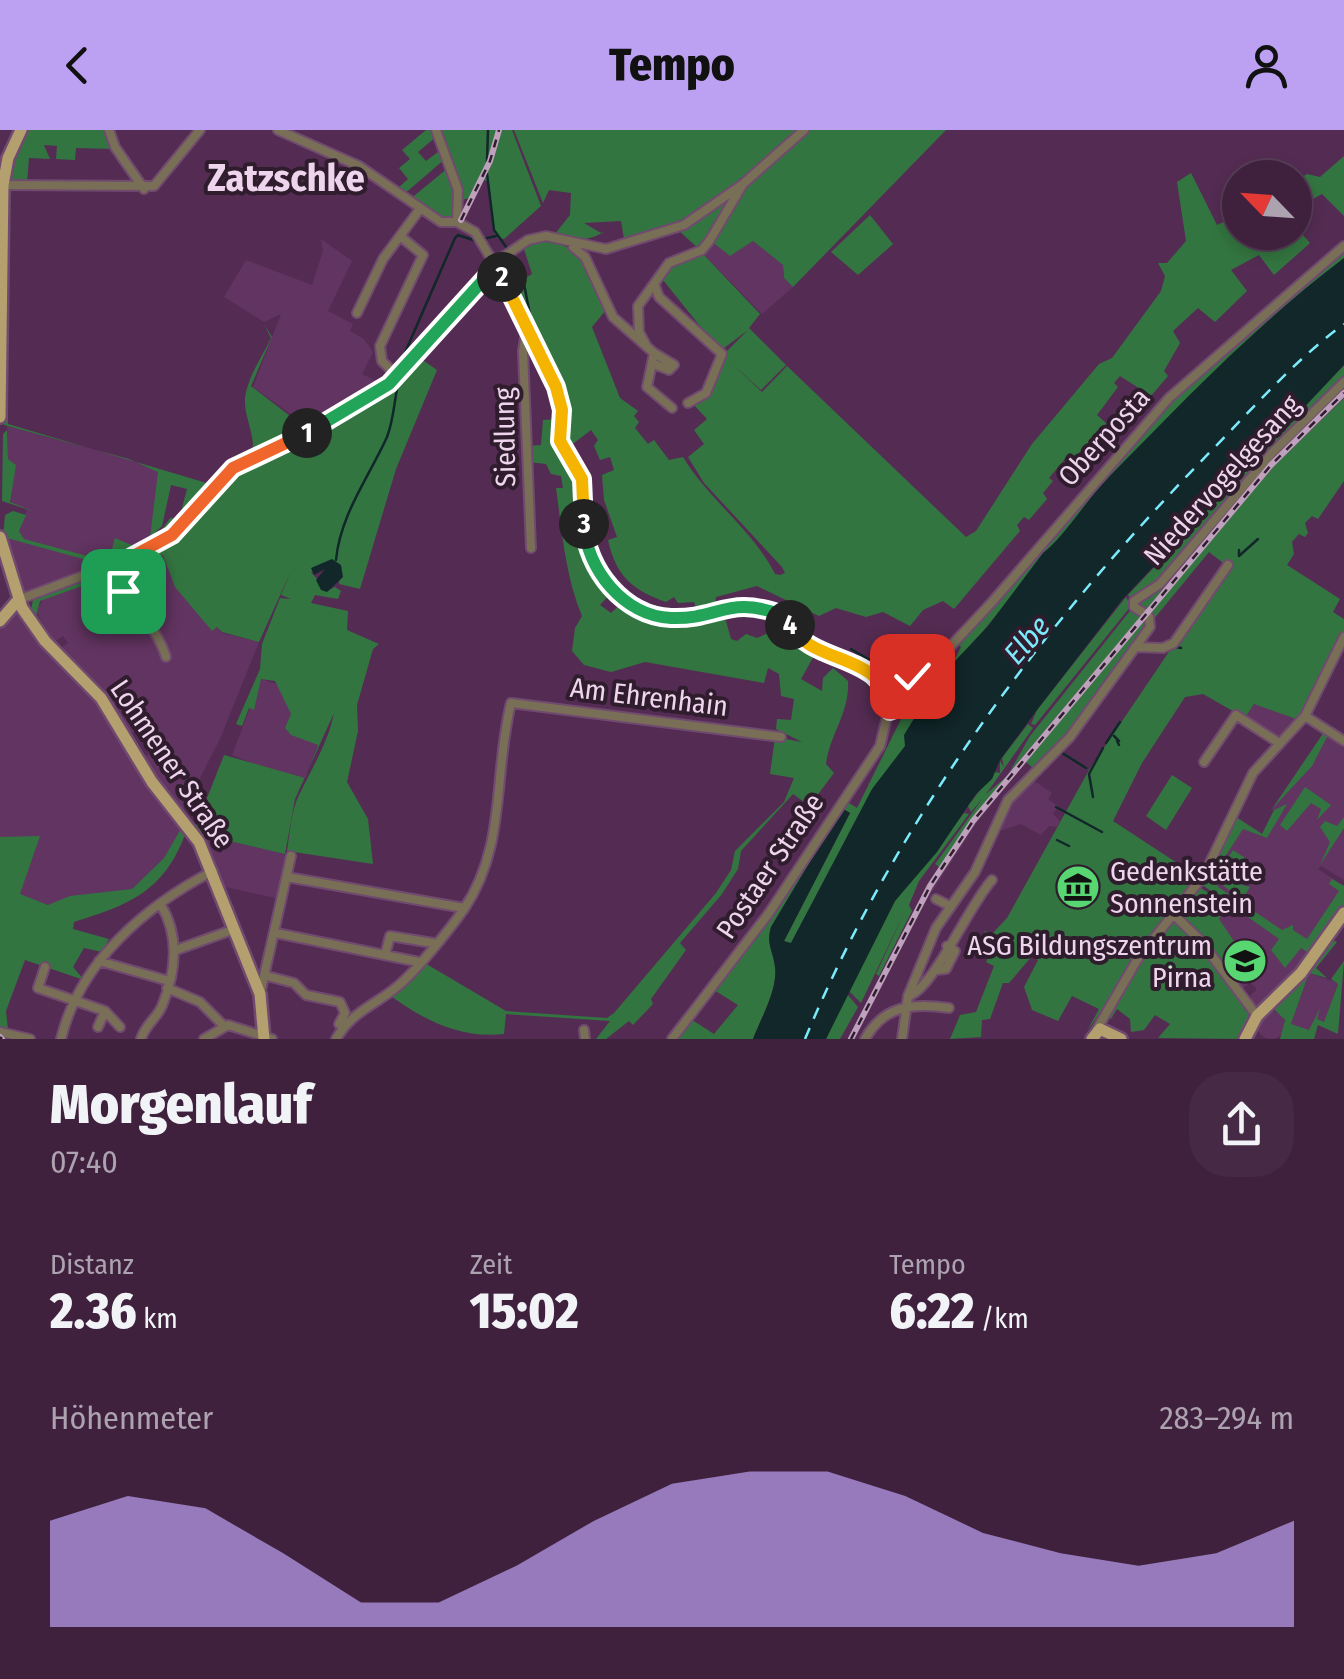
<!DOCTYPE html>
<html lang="de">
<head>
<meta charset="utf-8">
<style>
	:root { --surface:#3f213e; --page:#462945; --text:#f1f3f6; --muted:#ada3b0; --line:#583e58; --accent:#bca0f2 }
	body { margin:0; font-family:"Fira Sans Condensed",sans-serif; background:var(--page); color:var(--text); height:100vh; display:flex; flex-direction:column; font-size:38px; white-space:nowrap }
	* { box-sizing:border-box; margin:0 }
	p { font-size:32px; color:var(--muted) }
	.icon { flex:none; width:55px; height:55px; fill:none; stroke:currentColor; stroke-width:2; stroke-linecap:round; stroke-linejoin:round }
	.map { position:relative; height:909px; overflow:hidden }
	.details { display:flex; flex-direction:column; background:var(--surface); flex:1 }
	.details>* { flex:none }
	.needle { width:65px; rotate:295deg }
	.controls { position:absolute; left:1222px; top:30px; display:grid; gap:20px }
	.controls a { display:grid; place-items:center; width:90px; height:90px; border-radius:50%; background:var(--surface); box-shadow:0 5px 15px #0003,0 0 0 2px var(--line); font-size:50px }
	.pin { position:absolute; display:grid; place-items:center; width:85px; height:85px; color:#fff; margin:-42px; border-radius:20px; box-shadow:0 5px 15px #0006 }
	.km { position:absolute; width:50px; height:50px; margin:-25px; border-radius:50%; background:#222; color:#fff; font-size:28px; line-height:50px; text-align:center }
	.round { display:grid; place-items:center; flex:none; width:105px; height:105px; border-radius:40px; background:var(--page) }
	.summary { display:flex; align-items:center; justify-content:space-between; height:170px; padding:0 50px }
	h1 { font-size:55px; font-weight:800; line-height:75px }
	.figures { display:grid; grid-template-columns:repeat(3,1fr); gap:15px; height:170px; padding:10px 50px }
	.figures div { display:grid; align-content:center }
	.figures b { font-size:50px; font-weight:800 }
	.figures small { font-size:28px; font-weight:400 }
	.figures p { font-size:28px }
	.chart { height:280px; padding:20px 50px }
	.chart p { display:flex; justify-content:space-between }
	.chart svg { width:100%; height:180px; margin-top:10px; fill:var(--accent); opacity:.7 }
	header { display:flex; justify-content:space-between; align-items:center; height:130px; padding:0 50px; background:var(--accent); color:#111; font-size:45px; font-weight:800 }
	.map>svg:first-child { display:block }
</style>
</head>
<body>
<header><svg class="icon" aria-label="back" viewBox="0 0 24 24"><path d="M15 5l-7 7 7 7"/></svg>Tempo<svg class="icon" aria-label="person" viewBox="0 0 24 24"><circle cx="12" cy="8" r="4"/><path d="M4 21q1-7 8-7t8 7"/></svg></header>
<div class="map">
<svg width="1344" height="909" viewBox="0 0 1344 909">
	<rect width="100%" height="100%" fill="#542c53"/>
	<!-- built -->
	<path fill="#623461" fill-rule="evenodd" d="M321,109l31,22 -24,50 25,13 -3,7 14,8 9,13 -11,22 16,8 -5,10 -63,36 -57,-41 28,-73 -17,8 -40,-25 22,-37 66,25 11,-34z
		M711,111l19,14 23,-14 30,24 1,13 9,9 -31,27 -60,-61z
		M1344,259v9l-71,69 -292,349 -62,96 -64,127h-6l71,-139 56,-87 292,-348z
		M7,296l122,33 30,13 -9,73 -43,11 -5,5 3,4 -84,28 -18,-56 20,3 -4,-8 8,-23 -15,-5 -4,-9 8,-30 -8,-6z
		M163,424l49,77 5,-4 5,6 37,9 -39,97 -39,76 -40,-56 21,-13 -14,-22 -18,10 -23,-35 -48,-49 9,-7 -5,-7 -9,6 -18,-30 7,-13z
		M15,482l75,79 93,134 -19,33 -32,31 -84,16 -28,-10 -20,-46v-222z
		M261,549l19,6 11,30 27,29 -13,34 -36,-8 -37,-15z
		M1254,574l9,1 36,15 -21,21 -33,-23z
		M1324,602l20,13v135l-23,-14 -3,3 26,17 -39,64 5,4 -55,58 -9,-12 11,-11 -7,-7 -10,9 -9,-12 9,-8 -11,-16 9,-8 -20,-28 13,-16 11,7 -39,-28 30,-67 30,19 13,-21 -4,-4zM1248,784l53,33 -16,20 -6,-10v-18z
		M1030,648l22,15 -4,6 10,7 -5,8 7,7 -3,6 -8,-1 -8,9 -20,-11 -25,8 12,-29z
		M198,704l88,20 -6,45 -59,-13z
		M1309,843l29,10 -14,40 -8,-3 -7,11 -18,-6z
		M1257 895a14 14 0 1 1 28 0a14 14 0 1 1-28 0Z"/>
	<!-- green -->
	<path fill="#337540" d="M22,0h86l7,19 -39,-1 -1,12 -19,-1 1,-13 -13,-1 6,14 -21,-1 -2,25h-19l-1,-17z
		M426,0h9l2,6 -19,16 8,9 16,-12 3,10 -42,36 -7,-5 12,-11 -9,-11 11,-9 -8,-9z
		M438,0h74l29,76 -37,33 -9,-2 -6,-55 -5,-2 -9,17 -14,3z
		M514,0h287l-105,87 -72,22 -3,-18 -37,2 17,10 5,-2c-16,9 -34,13 -51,3l15,-19 1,-22 -22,-3 -6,13z
		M807,0h139l-153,157 -9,-9 -1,-13 -30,-24 -23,15 -19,-15 35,-55z
		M1344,26v60l-22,-22 -9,5 -18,-17 12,-8 13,3z
		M448,38l8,18v32l-8,5 -39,-23z
		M1191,43l26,52 23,-11v18h55v-6l15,17 -36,32 -15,-20 -28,15 16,21 -32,31 -17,-14 -25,23 7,12 -16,28 4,5 -17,20 -31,-20 -6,7 4,4 -21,28 10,9 -38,39 -5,-3 -15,18 4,3 -10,12 4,6 -18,21 -5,-3 -7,8 3,6 -66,78 -11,-8 -20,9 -13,16 -27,-14 -17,5 -30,-9 -17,8 -62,-30 -41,11 -1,7 -18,6 -3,-8 -16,1 -4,-6 -8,5c-34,-12 -50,-26 -58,-62l9,-3 -13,-37 -2,-25 12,-5 -4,-13 -10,3 -6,-14 4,-6 -7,-10 -25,19 -3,-4v-35l-53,-122 22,-14 -9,-28 21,-8c45,12 41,36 62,72l-14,17 28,71 18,13 -4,5 5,6 -4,6 13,16 6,-4 15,20 14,-3c26,43 70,73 92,117l5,1 5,-2 -3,-6 -78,-84 -16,-26 16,-13 -10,-14 13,-11 -14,-15 11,-8 21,-43 23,-23 -28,21 -61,-76 6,-9 35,-16 -23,-21 62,-40 -36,65 57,60 -11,14 37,37 -25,25 -30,-27 31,29 25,-26 179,171 10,-6 56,-87 67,-80 13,-6 49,-67 4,-15 -7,-13h9l19,-22 -9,-59z
		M870,85l23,29 -35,31 -27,-23z
		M1344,117v11l-143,127 -90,90 -154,188 -19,16 -10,20 -5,-5 6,-9 -3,-3 28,-21 7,-14 -4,-3 195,-219 18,-27z
		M7,189l1,105 202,60 43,-37c0,-17 -9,-32 -8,-48 2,-21 17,-42 26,-61l-7,-14 8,13 -21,49 48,37 1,6 -74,43 -50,57 -25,16 19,-27 9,1 8,-30 -16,-4 -9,41 -12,12 8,-66 -29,-13 -125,-34z
		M417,226l20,14 -41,99 -36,120 -21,-5 2,-19 -30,7 16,19 8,-4 6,4 -3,8 -23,-4 -4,8 37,8 -1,19 32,14 -6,5 -16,56 1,26 -11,51 21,37 5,45 -86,-13c3,-18 4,-40 12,-56 13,-27 29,-52 35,-82l-39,86 -10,55 -82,-19 -7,-9 28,-71 81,23 13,-33 -27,-10 -6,-7 6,-14 -16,-33 -14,-2 -7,31 -5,-2 -7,18 -6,-2 24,-55 2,-25 18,-46 11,1 -10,-4 10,-24 -32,71 -37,-10 -5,-5 -5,4 -37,-44 -12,-32 -46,17 2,-4 41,-20 68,-74 33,-18 9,4 -4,-6 98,-48z
		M1344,235v15c-38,35 -181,215 -214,218l-2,-3z
		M1344,253v6l-76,76 -123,146 -8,-3 -1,-7 14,-3 123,-144z
		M1344,268v83l-26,38 -6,-3 -7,7 3,10 -3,4 -6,-3 -7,8 2,12 -7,11 53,34 -7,13 11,7v14l-40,82 -5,5 -45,-16 -9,14 -42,-24 -18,3 -43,66 -29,58 87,57 -1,9 28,17 -8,15 19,28 -20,19 34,50 -10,23 -84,-1 12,-14 -15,-9 -11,15 -13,2 -1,-13 -13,-10 -6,10 -9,-9 -15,21 12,-22 -27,-13 -14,25 -26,-11 -8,-23 14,-27 -5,-5 -24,28h-6l-13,36 -8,1 -1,17 -31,2 10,-24 16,-3 18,-46 -8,-4 5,-11 -11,-4 5,-16 7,3 15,-16 82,-148 138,-204 -18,-14 -56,68 -4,-6 124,-147z
		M560,289l-2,16 19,32 10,84 26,40 -13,14 11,8 15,-14 33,17 63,-9 9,32 6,2 9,-7 11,4 16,-7 15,13 28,8 -15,27 21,12 1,-13 10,-10 15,13c2,31 -18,53 -22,83l8,9 -21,28 -9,1 -11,-8 -52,57 -3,18 -16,25 -42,49 6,7 -35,49 2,5 -20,21 -4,-4 -23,18h-10l14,-18 -104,-7 -2,20c-45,5 -82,-15 -116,-40l35,-32 83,49 101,7 7,-5 102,-120 15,-23 4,-19 49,-49 10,-24 -24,-4 5,-37 27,5 -26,-13 1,-10 14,1 3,-21 -13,-3 -2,-22 -11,-6 -4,15 -119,-21 -34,10 -27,-7 -12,-14 3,-23 7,-12c-17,-41 -20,-85 -26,-128h7l-2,-12 -10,-2 -5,-10 -17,-2 -1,-16 13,-1 2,-25z
		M7,300l1,29 8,6 -6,37 25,10 -33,-11 1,-67z
		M13,381l13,4 -7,16 5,8 78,21 8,-4 5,-18 28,12 -38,15 -102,-28 2,-22z
		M109,441l4,4 -73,26 -4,15 16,27 -21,-33 2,-10z
		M1126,467l5,9 -96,119 -4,-1 6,-14z
		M1133,477l10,7 -134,159 21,-37z
		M1147,487l1,9 -79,110 -35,33 -8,-7z
		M914,563l12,7 -21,34v12l-32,43 -82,154 -5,2 -2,-4 66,-128 -8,-4 -71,118c-5,18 2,23 4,40 3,22 -14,51 -22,72h-78l14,-21 25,16 24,-29 -24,-15 46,-56 -3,-3 6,-3 10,-19 4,1c26,-42 50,-86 79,-127l3,-1 -13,19 11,7z
		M1028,594l5,4 -47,66 20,-17 -67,90 -4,-3 48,-66 -12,14 -3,-6 26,-34 6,1v-12l4,6 -2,-9z
		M1324,602l4,3 -16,31 -40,43z
		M1172,645l20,13 -26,42 -20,-14z
		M1305,657l26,18 -14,15 4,-11 -10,-6 -24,28 -7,-6z
		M1287,674l-20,34 -24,-9 -31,48 6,10 64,43 11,-5v5l14,9 32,-48 -10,-7 3,-5 12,7v21l-34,47 -9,-6 -16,20 -14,-18 8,-11 -78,-55 32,-69 29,19 12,-24z
		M964,683l5,1 -50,67 -10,24 3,6 -33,65 -3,-2 29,-63 -44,92 -12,-12 46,-90z
		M1344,687v11l-24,37 10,-23 -10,-15 5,-6 12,5z
		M183,695l4,4c-21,61 -55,75 -113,93l-1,7 36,10 -7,13 -18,-4 -11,19 11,13 -59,-20 -19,51 2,18 -8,-1v-191l40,-1 -20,58 28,11 22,-9 62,-7 32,-31z
		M1233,720l17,11 -2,5 6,5 -23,-14 -6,9 21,15 -11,2 15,4 -8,13 -26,-20 5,-12 6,3 -5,-4z
		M1331,809l6,3 -21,26 11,10 -18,-5 -18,51 18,6 11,-22 -3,11 7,3 14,-38 -7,-5 13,-18 -6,73 -20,-9 -4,14h-34l5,-19 -14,-14z
		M847,864l11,13 -18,32h-14z"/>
	<!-- water -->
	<path fill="#11272a" d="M1344,128v107l-222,235 -85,110 -37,50 -8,19 -16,15 -39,58 -42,49 -69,138h-73c8,-21 25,-50 22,-72 -2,-17 -9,-22 -4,-40l71,-119 8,5 -66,128 7,2 81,-154 33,-43 -1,-11 34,-56 50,-53 55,-73c22,-17 43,-53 65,-75 76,-78 150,-155 236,-220z
		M332,429l9,6 2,12 -16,15 -6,-2 -5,-10 9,-11 -11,6 -3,-7z"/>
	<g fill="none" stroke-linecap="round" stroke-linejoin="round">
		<!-- stream -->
		<path stroke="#11272a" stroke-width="2.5" d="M487,32l1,-32
			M487,44l7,56 15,21
			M483,109l13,-3
			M513,125l10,24 8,41 24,58
			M400,234l55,-126 3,-3 18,6
			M558,256l12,21 -7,25
			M571,322l13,15 3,37
			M1239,420v6l19,-17
			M336,430c4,-45 33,-83 51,-123 8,-21 7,-41 13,-61
			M610,461c25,29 59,38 95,25
			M772,486l9,4
			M793,496l18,8
			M1176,517l5,1
			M851,519l39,23
			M895,551l33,19
			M1114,606l5,5
			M1117,611l2,4
			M1106,613l14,-21
			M1059,621l27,17
			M1093,667l-4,-23 14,-26
			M1056,677l46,25
			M1057,710l12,6"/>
		<!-- ferry -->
		<path stroke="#7bebfb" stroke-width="2.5" stroke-dasharray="12 10" stroke-linecap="butt" d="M805,909c92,-221 241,-419 407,-589 43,-44 83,-90 132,-126"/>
		<defs>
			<path id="minor" d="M109,0l6,17 29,42
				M278,0l81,36 82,56h16l18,10 35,58 42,86 9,34 -1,31 20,30 7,74 15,34 27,23 35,15 88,-11 30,9 22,29 44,15 25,18 17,27 -10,42 -111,167 -97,126
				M436,0l22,60 -1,32
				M3,55l151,1 46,-56
				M573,117l12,10 28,60 41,36 -7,34 25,21
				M655,156l4,11 63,57 -16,39 -18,10
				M357,183l26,-54 17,-23
				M527,195l-4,26 8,197
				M647,217l-8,-15 -1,-26 31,-43 33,-13 8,-10 33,-56
				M654,223l20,12 -5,5 -15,-6
				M396,245l-14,-14 -2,-15 43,-91 -23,-19 20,-27
				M113,437c13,33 43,57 53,90
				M18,470l131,-49 23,-16 61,-67 143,-74 60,-58 67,-79 25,-17 18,-4 60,13 78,-24 59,-41 61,-54
				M1144,483l-10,-6v-6l26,-17 112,-131 72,-71
				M1135,517l28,1 11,-5 54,-78
				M894,529l8,13 17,8
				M890,581l14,-3 15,-28 74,-79 176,-203 175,-152
				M1305,586l39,25
				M1204,632l32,-47 43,28
				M287,747l177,31
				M936,769l14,7
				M1173,784l27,26 57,76
				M276,803l143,29
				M176,820l59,-21
				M385,825l5,-19 43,7
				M99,831l70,20
				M45,837l-7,21 67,23 15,16
				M936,840l10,-1 9,-18 -8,-5
				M267,846l27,7 12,12 34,7 5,11 -6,11
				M167,858l33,14 24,24
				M260,864l31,-138
				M908,866c24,-5 61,-91 84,-116
				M98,897l7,-16
				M1097,899l40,-69 67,-85 49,-102 52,-57 39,-79
				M584,900l1,9
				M0,902l30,7
				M61,909c18,-76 84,-133 152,-168
				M141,909c4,-14 16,-21 21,-33 14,-34 18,-69 -1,-101
				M204,909l24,-14 44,14
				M336,909c16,-28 40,-34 63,-54 18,-15 51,-56 65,-76 43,-64 29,-134 47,-206l270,34
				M865,909c19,-34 48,-36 84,-31
				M902,909l6,-43 28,-68 39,-56 33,-72 62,-63 80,-110 -1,-10"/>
			<path id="major" d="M0,287l3,-232 5,-27 13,-28
				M0,407l22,71 23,33 56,57 51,84 47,60 61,152 4,45
				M0,491l18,-21
				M1092,909l8,-10 21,10
				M1245,909l12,-23 44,-43 43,-60"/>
		</defs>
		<!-- minor casing -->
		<use href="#minor" stroke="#704a6f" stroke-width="12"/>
		<!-- major casing -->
		<use href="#major" stroke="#704a6f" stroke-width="16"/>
		<!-- minor -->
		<use href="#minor" stroke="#796f57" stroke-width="8"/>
		<!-- major -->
		<use href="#major" stroke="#b49f6e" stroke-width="11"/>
		<defs>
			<path id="rail" d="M461,90l29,-59 9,-31
				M0,907l2,2
				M851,909l79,-153 43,-65 298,-356 73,-72"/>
		</defs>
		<!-- rail casing -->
		<use href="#rail" stroke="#bfa1be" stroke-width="6"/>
		<!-- rail -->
		<use href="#rail" stroke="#2f1d2e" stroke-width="2.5" stroke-dasharray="8" stroke-linecap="butt"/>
	</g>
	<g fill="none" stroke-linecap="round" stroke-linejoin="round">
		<defs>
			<path id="split-1" d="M123,461l-10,-24 59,-32 61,-67 74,-35"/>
			<path id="split-2" d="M307,303l82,-49 107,-118 6,11"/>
			<path id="split-3" d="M502,147l54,110 6,23 -2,31 22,38 2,45"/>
			<path id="split-4" d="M584,394c2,45 40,92 87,94 48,2 57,-24 114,-2l5,9"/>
			<path id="split-5" d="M790,495c22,41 97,27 100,86l16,-6 13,-25 -7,-4"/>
		</defs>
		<!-- split-1 casing -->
		<use href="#split-1" stroke="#fff" stroke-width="20"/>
		<!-- split-2 casing -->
		<use href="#split-2" stroke="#fff" stroke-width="20"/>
		<!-- split-3 casing -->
		<use href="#split-3" stroke="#fff" stroke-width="20"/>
		<!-- split-4 casing -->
		<use href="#split-4" stroke="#fff" stroke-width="20"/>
		<!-- split-5 casing -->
		<use href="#split-5" stroke="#fff" stroke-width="20"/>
		<!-- split-1 -->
		<use href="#split-1" stroke="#f0652b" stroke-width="12"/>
		<!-- split-2 -->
		<use href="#split-2" stroke="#22a559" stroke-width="12"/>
		<!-- split-3 -->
		<use href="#split-3" stroke="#f5b400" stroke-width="12"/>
		<!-- split-4 -->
		<use href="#split-4" stroke="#22a559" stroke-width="12"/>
		<!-- split-5 -->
		<use href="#split-5" stroke="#f5b400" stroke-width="12"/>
	</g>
	<!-- icons -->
	<defs>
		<symbol id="museum-disc" viewBox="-11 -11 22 22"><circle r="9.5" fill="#57d671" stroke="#2f1d2e"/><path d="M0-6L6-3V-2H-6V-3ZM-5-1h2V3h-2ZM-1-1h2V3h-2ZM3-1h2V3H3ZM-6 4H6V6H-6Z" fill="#111"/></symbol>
		<symbol id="university-disc" viewBox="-11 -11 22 22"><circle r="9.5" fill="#57d671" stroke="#2f1d2e"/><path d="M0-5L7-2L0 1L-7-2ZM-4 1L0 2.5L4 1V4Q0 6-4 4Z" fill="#111"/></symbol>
	</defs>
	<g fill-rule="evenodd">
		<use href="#museum-disc" x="1053" y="732" width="50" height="50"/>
		<use href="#university-disc" x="1220" y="806" width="50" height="50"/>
	</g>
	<g text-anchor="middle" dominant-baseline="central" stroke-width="8" stroke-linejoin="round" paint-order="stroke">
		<!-- street labels -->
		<g font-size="28" fill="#eed5ed" stroke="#2f1d2e">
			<text transform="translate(505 307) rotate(-91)">Siedlung</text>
			<text transform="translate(1104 307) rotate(-48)">Oberposta</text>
			<text transform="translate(1222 350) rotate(-48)">Niedervogelgesang</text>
			<text transform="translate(649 567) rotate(7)">Am Ehrenhain</text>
			<text transform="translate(172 634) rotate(56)">Lohmener Straße</text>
			<text transform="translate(770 736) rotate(-56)">Postaer Straße</text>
		</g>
		<!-- poi labels -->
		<g font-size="28" fill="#eed5ed" stroke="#2f1d2e" text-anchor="start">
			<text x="1110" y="741">Gedenkstätte<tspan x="1110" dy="32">Sonnenstein</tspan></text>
			<text x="1212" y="815" text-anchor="end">ASG Bildungszentrum<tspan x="1212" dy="32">Pirna</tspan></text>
		</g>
		<!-- water labels -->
		<g font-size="30" font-style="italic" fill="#7bebfb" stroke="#2f1d2e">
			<text transform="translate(1027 510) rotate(-49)">Elbe</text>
		</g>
		<!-- district labels -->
		<g font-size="38" font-weight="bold" fill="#eed5ed" stroke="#2f1d2e">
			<text x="286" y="48">Zatzschke</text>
		</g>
	</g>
</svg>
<div class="controls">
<a><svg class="needle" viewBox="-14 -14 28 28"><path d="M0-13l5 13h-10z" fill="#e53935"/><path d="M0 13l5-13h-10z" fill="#ada3b0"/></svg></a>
</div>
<div class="pin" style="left:123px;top:461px;background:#1e9e55"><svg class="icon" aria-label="arrive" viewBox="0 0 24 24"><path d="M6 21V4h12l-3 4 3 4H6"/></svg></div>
<div class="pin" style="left:912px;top:546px;background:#d93025"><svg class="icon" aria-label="check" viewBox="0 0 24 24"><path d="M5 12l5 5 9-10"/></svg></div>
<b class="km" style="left:307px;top:303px">1</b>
<b class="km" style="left:502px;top:147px">2</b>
<b class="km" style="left:584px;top:394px">3</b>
<b class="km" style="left:790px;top:495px">4</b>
</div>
<section class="details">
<div class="summary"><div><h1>Morgenlauf</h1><p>07:40</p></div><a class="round"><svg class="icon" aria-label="share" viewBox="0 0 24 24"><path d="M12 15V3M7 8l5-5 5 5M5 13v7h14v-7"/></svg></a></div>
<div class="figures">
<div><p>Distanz</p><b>2.36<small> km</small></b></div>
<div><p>Zeit</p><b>15:02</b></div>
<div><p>Tempo</p><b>6:22<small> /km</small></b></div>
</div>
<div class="chart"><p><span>Höhenmeter</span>283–294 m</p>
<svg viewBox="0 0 160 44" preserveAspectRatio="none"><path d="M0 44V18L10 12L20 15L30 26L40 38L50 38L60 29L70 18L80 9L90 6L100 6L110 12L120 21L130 26L140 29L150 26L160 18V44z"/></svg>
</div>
</section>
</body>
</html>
